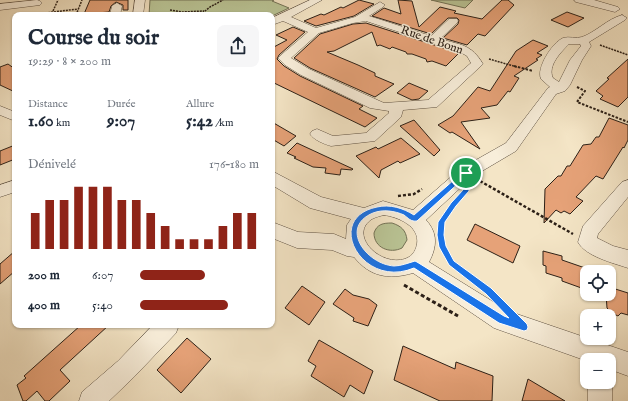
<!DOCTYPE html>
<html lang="fr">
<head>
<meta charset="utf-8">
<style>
	:root { --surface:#fff; --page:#f6f6f7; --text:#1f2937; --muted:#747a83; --accent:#8f2418 }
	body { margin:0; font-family:"IM FELL English",serif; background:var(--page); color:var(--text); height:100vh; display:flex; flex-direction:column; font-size:15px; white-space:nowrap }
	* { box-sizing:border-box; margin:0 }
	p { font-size:13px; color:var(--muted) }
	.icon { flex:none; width:22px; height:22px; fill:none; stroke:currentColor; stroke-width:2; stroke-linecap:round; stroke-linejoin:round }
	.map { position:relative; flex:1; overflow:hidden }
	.sheet { position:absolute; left:12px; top:12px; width:263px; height:316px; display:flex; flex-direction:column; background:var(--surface); border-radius:8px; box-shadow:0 1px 3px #0004 }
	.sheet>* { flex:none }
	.fabs { position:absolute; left:580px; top:265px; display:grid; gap:8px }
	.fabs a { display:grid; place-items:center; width:36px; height:36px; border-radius:8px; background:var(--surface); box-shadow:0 1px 3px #0004; font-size:20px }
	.pin { position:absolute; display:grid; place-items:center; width:34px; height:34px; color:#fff; margin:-17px; border:2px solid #fff; border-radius:50%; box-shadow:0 1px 4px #0007 }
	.round { display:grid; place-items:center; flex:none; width:42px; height:42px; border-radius:8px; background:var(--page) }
	.summary { display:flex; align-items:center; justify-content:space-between; height:68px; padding:0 16px }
	h1 { font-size:22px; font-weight:700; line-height:30px }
	.metrics { display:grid; grid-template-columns:repeat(3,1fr); gap:6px; height:68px; padding:4px 16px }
	.metrics div { display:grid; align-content:center }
	.metrics b { font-size:17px; font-weight:700 }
	.metrics small { font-size:11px; font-weight:400 }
	.metrics p { font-size:11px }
	.chart { height:112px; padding:8px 16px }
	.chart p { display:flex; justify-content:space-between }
	.chart svg { width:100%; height:72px; margin-top:4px; stroke:var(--accent); stroke-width:6 }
	ul { padding:0 16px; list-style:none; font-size:13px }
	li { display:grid; grid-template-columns:64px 48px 1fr; align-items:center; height:30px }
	li i { height:10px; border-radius:5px; background:var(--accent) }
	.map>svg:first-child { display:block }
</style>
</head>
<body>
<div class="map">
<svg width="628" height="401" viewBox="0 0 628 401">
	<rect width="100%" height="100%" fill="#f4e5c6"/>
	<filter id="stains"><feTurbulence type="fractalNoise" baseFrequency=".005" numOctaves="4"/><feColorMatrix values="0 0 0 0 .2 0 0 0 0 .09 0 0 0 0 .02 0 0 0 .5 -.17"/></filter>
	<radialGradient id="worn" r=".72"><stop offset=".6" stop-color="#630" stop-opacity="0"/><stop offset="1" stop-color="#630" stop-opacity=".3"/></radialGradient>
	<!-- green -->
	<path fill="#bac596" stroke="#737256" d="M150,0h124l-2,1 17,7 -17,8 -123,-1z
		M431,0h42l-8,8z
		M392,223c9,3 14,7 15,17l-5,8c-12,6 -28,0 -28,-15 3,-9 9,-10 18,-10z"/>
	<!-- building -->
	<path fill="#e6a278" stroke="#2c2017" d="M90,0h38v10h-5v-5l-7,-3 -5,4 -2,6 -25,2z
		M359,0l15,4 -20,12 -38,10 -12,-5 17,-7 3,1 17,-8 2,1z
		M398,0l14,1 7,26 21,-20 16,4 -2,2 28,6 20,-19h6l6,5 -29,31 -7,-2 -11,11 -24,-7 15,-14 1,-4 -2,-2h-9l-17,16 -59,-18 12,-8 17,6z
		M567,12l17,6 -16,9 -17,-7z
		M366,23l93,30 -13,13 -14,-5 -5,1 -1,-3 -14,-5h-5l-1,-2 -14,-5 -2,2 -10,-4 -3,1 -5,-14 -38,19 -7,1 31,13 17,8v3l19,8 -19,13 -65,-29 -16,-10 26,-24 33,-10z
		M293,27l12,5 -26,23 -2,4 7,7 16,10 63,30 -4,3 18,9 -12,9 -93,-45v-34l15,-8 -11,-5z
		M533,40l15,6 -11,7 5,2 -6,4 2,1 -24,16 5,2 -9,14 -2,-1 -11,14 -16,3 9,10 -29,4 19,27 -28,-17 -2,1 -12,-8 15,-9 25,-29 12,4 26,-40z
		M628,59v38l-10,10 -18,-8 3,-3 -7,-5 13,-12 -2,-1z
		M8,64l7,5v23l-15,-7v-18z
		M409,83l19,8 -9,8 -7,1 -15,-7z
		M609,118l19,7v15l-4,8 -1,-1 -20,32 -7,-3 -20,21 7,4 -13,13 -6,-3 -3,2 -5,-3 -12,13 1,-34 13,-13h3l6,-10h3l13,-21 8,-1 5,-7h3z
		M414,120l26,30 -6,6 -34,-30z
		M272,122l24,14 -12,10 -12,-7z
		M401,138l19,16 -20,9 -2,-2 -17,9 -2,8 -23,-22 20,-9 2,2z
		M297,143l56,26 -1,1 -11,-1 -1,6 -15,-2 1,-5 -13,-1 -19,-9 2,-1 -9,-4z
		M15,145v14l-15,6v-14z
		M475,224l45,22 -7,17 -46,-23z
		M15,251v20l-15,13v-20z
		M543,251l19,5v4l26,9 -1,21 -25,-9v-3l-16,-5v-7l-3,-1z
		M302,286l23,16 -16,23 -24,-17z
		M609,287l19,6v22l-7,-2 -3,3 -6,-3 -5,-5 -1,-14h3z
		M345,289l8,6 16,4 8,6 -9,21 -15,-5 1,-3 -21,-14z
		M81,325h28l-49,45 10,11 -21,20h-4l-8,-10 -11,10h-3l-6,-16 9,-7 -2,-2z
		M187,338l24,21 -30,34 -24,-23z
		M319,340l54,31 -9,23 -14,-9 -6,12 -33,-21 5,-10 -8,-5z
		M403,346l52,23 1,-7 37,14 -1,25h-52l-46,-21z
		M528,379l37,22h-43z"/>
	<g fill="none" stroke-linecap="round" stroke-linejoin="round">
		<defs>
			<path id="minor" d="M37,0l3,1 2,2 -2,2 -40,5v-6z
				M135,0h10l-2,15h-10z
				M310,0h12l-31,17 25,11 39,-11 25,-15 5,3 -2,2 -14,9 62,20 18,-17h8l1,2 -1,2 -17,16c21,6 31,5 43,25l-46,43 -34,3 -2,7 -26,24 -44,5c-7,-2 -17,-6 -21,-12l2,-3 5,-2 16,7 33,-3 23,-20v-2l-19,-3 -69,-33 -16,-10 -7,-7 2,-2 28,-24 -25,-11 -11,4v-7zM366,21l94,31 7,4 4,7 -43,37 -44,3 -75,-34 -18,-11 28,-25 34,-10z
				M574,0h20l24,7 2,2 -5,3 -39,-10z
				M117,3l5,3 -2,9h-10l2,-9z
				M622,15l5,3 -2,2 -36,22 2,4 -9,14 -12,25 -5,6 -9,3 -40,57 -44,26 -46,43c12,13 11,27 3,42l79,49 120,41v24l-19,-7v-9l-22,1 -93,-33 -81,-55c-24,7 -43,4 -59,-16l-7,-1 -15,-6 -35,-2 -25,-10v-16l26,10 36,2 12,5 1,-14 4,-6 -41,-11 -38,-23v-14l49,26 43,11 19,-7 30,9 47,-41 46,-26 42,-55 2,-1 -9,-8c-5,-11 11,-36 22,-41 6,-2 13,1 19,-1 14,-5 25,-18 40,-22zM569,44h11l1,2 -11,14 -11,22 -6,-4c-6,-12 8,-26 16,-34zM384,215c14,2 36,11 33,29 -1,5 -3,10 -8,13 -24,14 -63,-21 -37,-38 4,-2 8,-3 12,-4z
				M0,106l15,6v9l-15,-6z
				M15,180v12l-15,5v-12z
				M628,180v17l-30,37 -1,4 16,8 15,4v18c-15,-5 -43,-12 -50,-26l5,-16 39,-44z
				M153,325h26l-3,8 -42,44 -25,24h-30l3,-9 36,-31z
				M609,375l3,7v19h-24v-19h21z"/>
		</defs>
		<!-- minor casing -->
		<use href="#minor" stroke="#5e5143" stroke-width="1"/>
		<!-- path-far3 -->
		<path stroke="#2c2017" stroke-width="1.5" stroke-dasharray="2 1" stroke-linecap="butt" d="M170,10l12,2 22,-1
			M53,11l5,-11
			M45,13l33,-4
			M76,15l6,-15
			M200,15l10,-8 13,-7
			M600,45l28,10
			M489,59l28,8"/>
		<!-- path-far2 -->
		<path stroke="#2c2017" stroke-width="2" stroke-dasharray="2.5 1.5" stroke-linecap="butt" d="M514,66l19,5
			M577,87l8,4 -8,11 51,20"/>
		<!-- path-far1 -->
		<path stroke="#2c2017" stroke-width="2.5" stroke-dasharray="3 2" stroke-linecap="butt" d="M480,181l93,53
			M398,196l16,-2 8,-5
			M441,225v-3l6,-8
			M443,248l8,13"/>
		<!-- path -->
		<path stroke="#2c2017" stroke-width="3" stroke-dasharray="4 2.5" stroke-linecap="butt" d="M450,260l10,9
			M404,285l54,31"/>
		<!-- minor -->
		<use href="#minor" fill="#f8eeda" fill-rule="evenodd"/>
	</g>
	<!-- route -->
	<path fill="#1a73e8" stroke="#fff" fill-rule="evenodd" d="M464,171h4l1,2v18l-13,15 -11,16 -1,13 2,11 8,15 37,27 36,36 1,3 -1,3 -3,1 -25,-8 -85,-55c-52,22 -91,-50 -37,-61 13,-3 26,1 37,8zM463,179v11l-12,13 -13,19 -1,13 2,12 10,18 37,29 23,24 -5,-2 -87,-54 -2,-1c-7,2 -14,5 -21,5 -28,-2 -55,-39 -21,-53 10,-4 22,-2 31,2 4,3 7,7 13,6z"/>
	<g text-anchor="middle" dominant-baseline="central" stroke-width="3" stroke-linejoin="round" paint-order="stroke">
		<!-- far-street labels -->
		<g font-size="12" fill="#2c2017" stroke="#f8eeda">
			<text transform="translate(432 40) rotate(19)">Rue de Bonn</text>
		</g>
	</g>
	<rect width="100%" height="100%" filter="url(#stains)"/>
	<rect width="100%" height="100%" fill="url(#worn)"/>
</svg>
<div class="fabs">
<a><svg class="icon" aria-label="locate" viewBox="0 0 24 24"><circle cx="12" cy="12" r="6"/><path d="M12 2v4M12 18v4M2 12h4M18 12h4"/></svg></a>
<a>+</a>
<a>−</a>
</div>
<div class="pin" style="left:466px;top:173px;background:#1e9e55"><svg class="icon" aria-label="arrive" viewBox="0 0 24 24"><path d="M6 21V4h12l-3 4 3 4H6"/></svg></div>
<section class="sheet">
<div class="summary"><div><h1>Course du soir</h1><p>19:29 · 8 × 200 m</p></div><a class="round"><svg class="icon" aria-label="share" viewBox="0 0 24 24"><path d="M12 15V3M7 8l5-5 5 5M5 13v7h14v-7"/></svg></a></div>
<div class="metrics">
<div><p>Distance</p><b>1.60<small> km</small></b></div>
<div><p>Durée</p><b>9:07</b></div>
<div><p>Allure</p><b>5:42<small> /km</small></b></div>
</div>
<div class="chart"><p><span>Dénivelé</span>176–180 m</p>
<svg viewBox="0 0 160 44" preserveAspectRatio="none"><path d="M5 44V22M15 44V14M25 44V14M35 44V6M45 44V6M55 44V6M65 44V14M75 44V14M85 44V22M95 44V30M105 44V38M115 44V38M125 44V38M135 44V30M145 44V22M155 44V22"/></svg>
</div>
<ul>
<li><b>200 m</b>6:07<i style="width:55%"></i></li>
<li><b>400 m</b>5:40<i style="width:74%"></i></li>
</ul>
</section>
</div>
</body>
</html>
